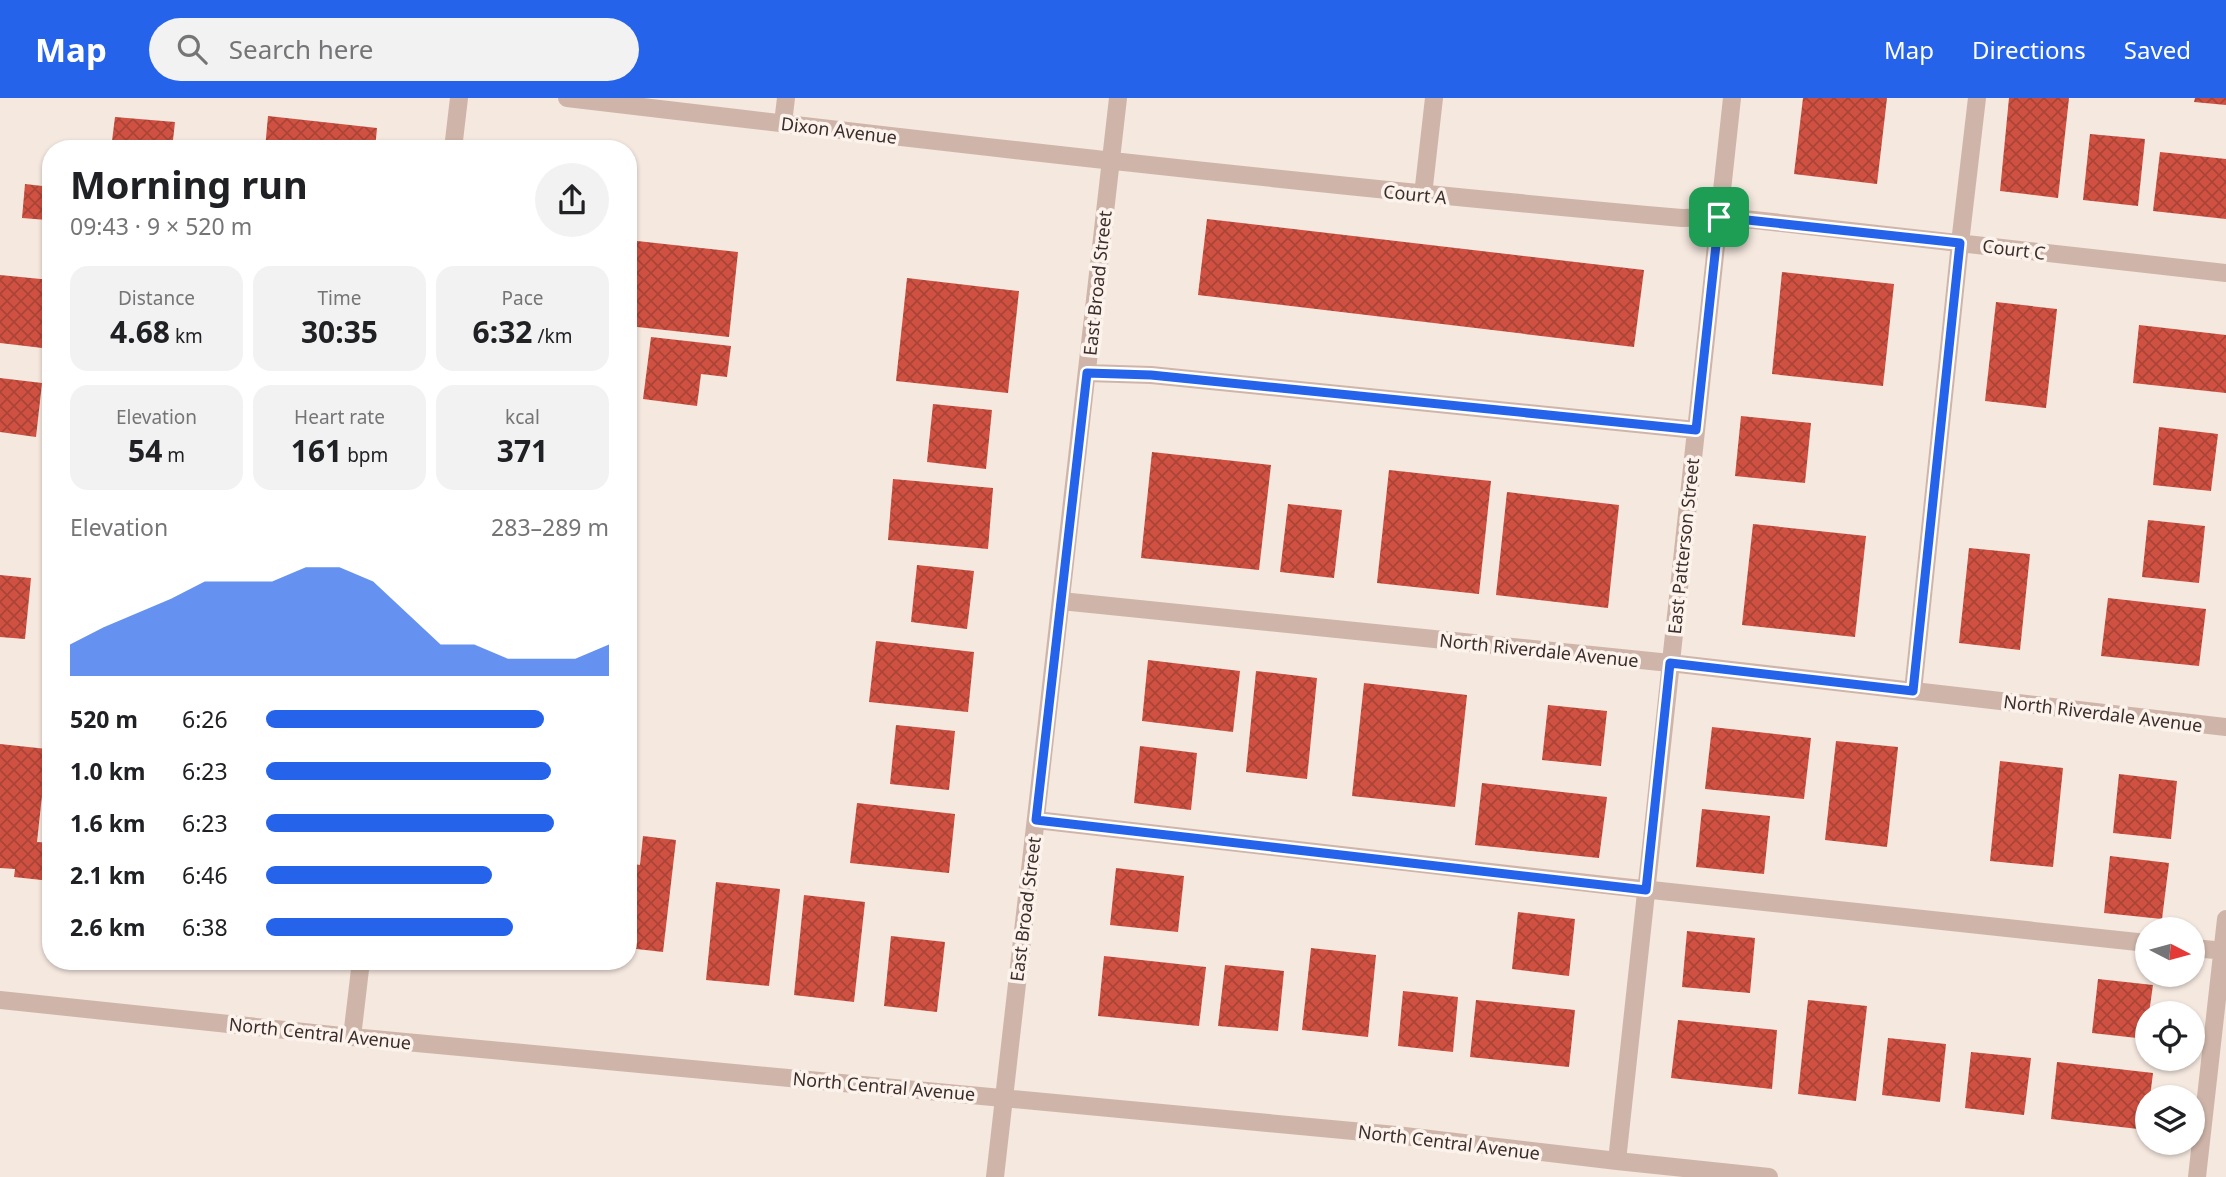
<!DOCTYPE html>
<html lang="en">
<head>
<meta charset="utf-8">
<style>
	:root { --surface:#fff; --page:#f2f2f2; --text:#202124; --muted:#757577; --accent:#2563eb }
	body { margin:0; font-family:"Noto Sans",sans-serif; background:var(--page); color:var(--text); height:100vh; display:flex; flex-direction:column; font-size:26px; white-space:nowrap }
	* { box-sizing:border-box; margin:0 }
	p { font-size:23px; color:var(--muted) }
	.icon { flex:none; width:38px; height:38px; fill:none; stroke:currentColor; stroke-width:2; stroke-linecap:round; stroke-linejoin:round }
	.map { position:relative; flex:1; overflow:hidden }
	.side { position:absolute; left:42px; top:42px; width:595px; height:830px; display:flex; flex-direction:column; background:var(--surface); border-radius:28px; box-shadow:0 2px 5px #0004 }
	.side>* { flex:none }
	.needle { width:46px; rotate:96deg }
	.fabs { position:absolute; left:2135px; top:819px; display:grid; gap:14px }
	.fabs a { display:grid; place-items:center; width:70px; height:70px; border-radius:50%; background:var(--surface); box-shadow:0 2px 5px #0004; font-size:35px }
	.pin { position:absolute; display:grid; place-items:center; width:60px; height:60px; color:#fff; margin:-30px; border-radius:14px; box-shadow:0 4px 10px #0006 }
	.round { display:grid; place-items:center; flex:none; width:74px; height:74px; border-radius:37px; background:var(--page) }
	.summary { display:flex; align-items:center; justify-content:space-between; height:119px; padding:0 28px }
	h1 { font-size:38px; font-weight:700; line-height:52px }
	.figures { display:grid; grid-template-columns:repeat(3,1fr); gap:10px; height:119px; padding:7px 28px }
	.figures div { display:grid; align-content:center; border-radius:18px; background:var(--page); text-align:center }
	.figures b { font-size:30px; font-weight:700 }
	.figures small { font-size:19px; font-weight:400 }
	.figures p { font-size:19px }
	.chart { height:196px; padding:14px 28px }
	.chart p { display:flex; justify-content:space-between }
	.chart svg { width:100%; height:126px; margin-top:7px; fill:var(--accent); opacity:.7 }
	ul { padding:0 28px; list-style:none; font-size:23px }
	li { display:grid; grid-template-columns:112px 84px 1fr; align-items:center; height:52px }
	li i { height:18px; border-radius:9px; background:var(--accent) }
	header { display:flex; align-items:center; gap:42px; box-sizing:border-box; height:98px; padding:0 35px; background:var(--accent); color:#fff }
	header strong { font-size:33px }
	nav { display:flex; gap:38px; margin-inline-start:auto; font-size:24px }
	.search { width:490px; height:63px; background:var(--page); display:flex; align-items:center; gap:18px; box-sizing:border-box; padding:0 24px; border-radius:38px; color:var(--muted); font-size:26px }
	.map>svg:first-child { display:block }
</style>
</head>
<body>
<header>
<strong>Map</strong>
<div class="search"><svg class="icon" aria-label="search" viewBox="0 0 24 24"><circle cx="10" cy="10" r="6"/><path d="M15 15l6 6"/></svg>Search here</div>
<nav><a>Map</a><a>Directions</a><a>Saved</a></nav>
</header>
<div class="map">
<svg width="2226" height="1079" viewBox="0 0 2226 1079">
	<defs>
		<pattern id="building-cross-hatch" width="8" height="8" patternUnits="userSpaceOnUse" patternTransform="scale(1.75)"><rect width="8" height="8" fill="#d05142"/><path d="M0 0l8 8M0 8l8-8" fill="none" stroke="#aa4437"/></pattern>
	</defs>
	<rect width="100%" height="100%" fill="#f5e8df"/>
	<!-- building -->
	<path fill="url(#building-cross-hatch)" d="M1803,0h84l-10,86 -83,-10z
		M2009,0h60l-11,100 -58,-7z
		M2195,0h31v7l-32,-3z
		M268,18l109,12 -2,21h-110z
		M115,19l60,5 -3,27h-61z
		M2090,36l55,5 -7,67 -55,-6z
		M532,44l40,5v2h-40z
		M2160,54l66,7v60l-73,-8z
		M25,86l26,3v68l-7,-1 3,-34 -25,-2z
		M1207,121l437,51 -10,77 -436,-52z
		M628,142l110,12 -9,85 -101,-11z
		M1782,174l112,12 -11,102 -111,-12z
		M0,177l51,5v69l-51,-6z
		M907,180l112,13 -11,102 -112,-12z
		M1996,204l61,7 -11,99 -61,-7z
		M2139,227l87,10v58l-93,-10z
		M651,239l80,9 -4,31 -26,-3 -4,32 -54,-7z
		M0,280l42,5 -6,54 -36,-5z
		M933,306l59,6 -6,59 -59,-7z
		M1741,318l70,7 -6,60 -70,-7z
		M2159,329l59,7 -7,57 -58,-6z
		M1152,354l119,13 -12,105 -118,-12z
		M1389,372l102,11 -12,113 -102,-11z
		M893,381l100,9 -5,61 -100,-9z
		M1507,394l112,13 -11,103 -112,-13z
		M49,402h2v51l-7,-1z
		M1288,406l54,6 -8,68 -54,-6z
		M2148,422l57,6 -6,57 -57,-6z
		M1753,426l113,12 -11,101 -113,-12z
		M1969,450l61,6 -10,96 -61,-7z
		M917,467l57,6 -7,58 -56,-7z
		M0,477l31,3 -6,61 -25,-2z
		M2108,500l98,11 -7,57 -98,-10z
		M876,543l98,11 -6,60 -99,-10z
		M1148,562l92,11 -7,61 -91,-11z
		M1256,573l61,7 -10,101 -61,-7z
		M1364,585l103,12 -12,112 -103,-11z
		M1548,607l59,6 -6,55 -59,-6z
		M896,627l59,6 -6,59 -59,-6z
		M1712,629l99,11 -7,61 -99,-10z
		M1836,643l62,6 -11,100 -62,-7z
		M0,646l47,5 -10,93 14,1v38l-37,-4 1,-8 -15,-1z
		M1140,648l57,7 -6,57 -57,-7z
		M2000,663l63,7 -10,99 -63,-6z
		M2119,676l58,7 -6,58 -58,-6z
		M1482,685l125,14 -8,61 -124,-13z
		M857,705l98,11 -6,59 -99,-10z
		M1702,711l68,7 -6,58 -68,-7z
		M643,738l33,4 -13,112 -35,-4v-85l12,2z
		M2110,758l59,7 -7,56 -58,-6z
		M1116,770l68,8 -6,56 -68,-7z
		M716,784l64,7 -11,97 -63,-6z
		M804,797l61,7 -11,100 -60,-7z
		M1518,814l57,7 -6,57 -57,-7z
		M1687,833l68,7 -5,55 -68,-6z
		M891,838l54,6 -8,70 -53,-6z
		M1311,850l65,7 -8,82 -66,-7z
		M1104,858l102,11 -7,59 -101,-10z
		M1225,867l59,6 -6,60 -60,-5z
		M2098,881l55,6 -4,28h-2l-1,26 -54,-6z
		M1403,893l55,6 -5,55 -55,-6z
		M1476,902l99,10 -6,57 -99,-10z
		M1808,902l59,6 -11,95 -58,-7z
		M1678,922l99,10 -5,59 -101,-11z
		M1888,940l58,6 -6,58 -58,-7z
		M1971,954l60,6 -7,57 -59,-7z
		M2057,964l96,11 -3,24h-3v33l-96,-11z"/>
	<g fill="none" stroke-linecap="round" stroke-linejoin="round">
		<!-- minor -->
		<path stroke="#cfb5a9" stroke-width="18" d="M567,0c371,44 742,87 1115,120l37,-1 35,3 472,53
			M783,25l3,-25
			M453,51l6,-51
			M1423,97l11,-97
			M1087,275l64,2 545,55
			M1061,503l609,62 556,64
			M1913,593l47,-448 17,-145
			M1036,722l578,66 533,57
			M2193,850l33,3
			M0,902l352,37 1044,98 221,26 152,16
			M352,939l9,-76
			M1617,1063l115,-1063
			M995,1079l123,-1079
			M2197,1079l29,-258"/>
	</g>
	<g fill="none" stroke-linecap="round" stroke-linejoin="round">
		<defs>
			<path id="route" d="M1719,119l241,26 -47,448 -243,-28 -24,227 -610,-70 51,-447 64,2 545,55z"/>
		</defs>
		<!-- route casing -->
		<use href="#route" stroke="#fff" stroke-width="14"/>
		<!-- route -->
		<use href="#route" stroke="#2563eb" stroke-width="9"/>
	</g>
	<g text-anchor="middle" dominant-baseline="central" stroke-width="7" stroke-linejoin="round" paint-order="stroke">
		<!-- street labels -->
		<g font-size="18" fill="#3c2d2a" stroke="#fcf3ed">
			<text transform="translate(839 32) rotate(7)">Dixon Avenue</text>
			<text transform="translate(1415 96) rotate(6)">Court A</text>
			<text transform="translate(2014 151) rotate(7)">Court C</text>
			<text transform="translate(1097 185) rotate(-84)">East Broad Street</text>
			<text transform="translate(1683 448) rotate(-84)">East Patterson Street</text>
			<text transform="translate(1539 552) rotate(6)">North Riverdale Avenue</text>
			<text transform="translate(2103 615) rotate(7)">North Riverdale Avenue</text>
			<text transform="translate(1025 811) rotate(-83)">East Broad Street</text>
			<text transform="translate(320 935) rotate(6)">North Central Avenue</text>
			<text transform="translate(884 988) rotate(5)">North Central Avenue</text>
			<text transform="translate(1449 1044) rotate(7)">North Central Avenue</text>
		</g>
	</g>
</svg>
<div class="fabs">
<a><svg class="needle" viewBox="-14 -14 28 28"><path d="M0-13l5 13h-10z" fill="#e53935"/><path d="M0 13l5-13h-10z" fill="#757577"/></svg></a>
<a><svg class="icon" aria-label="locate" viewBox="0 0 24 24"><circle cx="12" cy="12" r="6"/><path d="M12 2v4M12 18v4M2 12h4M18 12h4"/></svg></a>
<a><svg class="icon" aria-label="layers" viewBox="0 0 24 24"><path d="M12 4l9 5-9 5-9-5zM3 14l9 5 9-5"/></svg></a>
</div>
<div class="pin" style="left:1719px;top:119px;background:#1e9e55"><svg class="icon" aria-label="arrive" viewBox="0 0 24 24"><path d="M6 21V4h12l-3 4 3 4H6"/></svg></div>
<section class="side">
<div class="summary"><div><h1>Morning run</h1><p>09:43 · 9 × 520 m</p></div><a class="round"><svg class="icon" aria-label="share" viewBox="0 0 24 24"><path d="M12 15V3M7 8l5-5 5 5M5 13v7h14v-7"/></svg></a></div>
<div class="figures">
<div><p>Distance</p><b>4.68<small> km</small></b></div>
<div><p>Time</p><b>30:35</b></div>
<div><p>Pace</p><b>6:32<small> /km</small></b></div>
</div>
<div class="figures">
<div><p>Elevation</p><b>54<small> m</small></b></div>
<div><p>Heart rate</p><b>161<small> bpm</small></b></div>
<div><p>kcal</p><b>371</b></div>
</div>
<div class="chart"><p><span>Elevation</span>283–289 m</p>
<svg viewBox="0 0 160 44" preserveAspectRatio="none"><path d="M0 44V33L10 27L20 22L30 17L40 11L50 11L60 11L70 6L80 6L90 11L100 22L110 33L120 33L130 38L140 38L150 38L160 33V44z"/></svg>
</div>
<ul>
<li><b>520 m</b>6:26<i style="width:81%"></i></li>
<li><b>1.0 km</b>6:23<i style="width:83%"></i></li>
<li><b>1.6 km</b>6:23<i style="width:84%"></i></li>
<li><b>2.1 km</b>6:46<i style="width:66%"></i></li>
<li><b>2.6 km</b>6:38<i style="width:72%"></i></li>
</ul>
</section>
</div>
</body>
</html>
